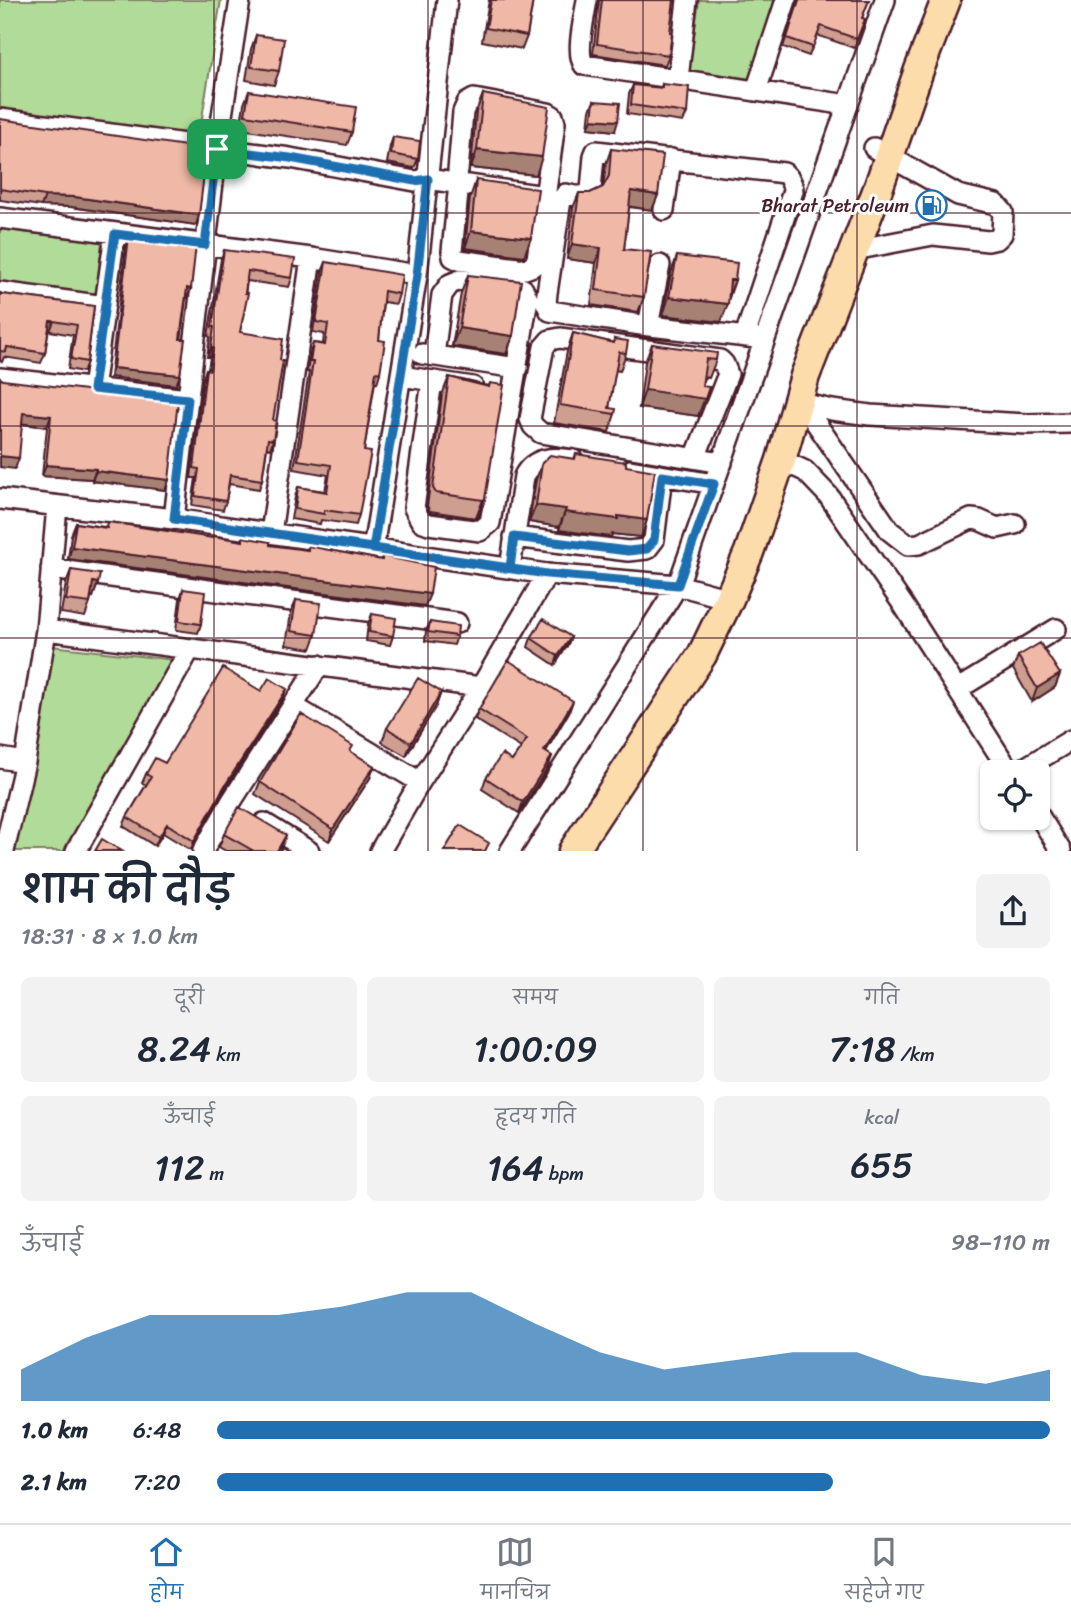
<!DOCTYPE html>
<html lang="hi">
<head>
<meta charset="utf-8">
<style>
	:root { --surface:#fff; --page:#f2f2f3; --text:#1f2937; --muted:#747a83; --line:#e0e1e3; --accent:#1f6fb2 }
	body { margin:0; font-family:Sriracha,"Playpen Sans Deva",sans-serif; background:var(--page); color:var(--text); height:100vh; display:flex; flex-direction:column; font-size:26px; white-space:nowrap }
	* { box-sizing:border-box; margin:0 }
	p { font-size:23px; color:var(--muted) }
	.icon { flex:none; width:38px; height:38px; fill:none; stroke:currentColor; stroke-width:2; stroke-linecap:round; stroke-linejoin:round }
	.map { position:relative; height:851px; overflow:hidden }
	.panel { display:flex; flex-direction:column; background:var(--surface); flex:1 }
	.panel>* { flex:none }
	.fabs { position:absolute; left:980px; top:760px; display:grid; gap:14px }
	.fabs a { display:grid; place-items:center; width:70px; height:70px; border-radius:10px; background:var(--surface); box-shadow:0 2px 5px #0004; font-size:35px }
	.pin { position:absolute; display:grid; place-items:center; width:60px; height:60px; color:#fff; margin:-30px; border-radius:14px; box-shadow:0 4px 10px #0006 }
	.round { display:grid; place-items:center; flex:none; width:74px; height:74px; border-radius:10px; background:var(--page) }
	.summary { display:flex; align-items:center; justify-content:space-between; height:119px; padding:0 21px }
	h1 { font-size:38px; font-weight:600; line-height:52px }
	.figures { display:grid; grid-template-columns:repeat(3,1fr); gap:10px; height:119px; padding:7px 21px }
	.figures div { display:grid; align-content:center; border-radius:10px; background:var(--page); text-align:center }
	.figures b { font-size:35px; font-weight:600 }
	.figures small { font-size:19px; font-weight:400 }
	.figures p { font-size:19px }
	.chart { height:196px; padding:14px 21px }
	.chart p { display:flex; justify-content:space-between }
	.chart svg { width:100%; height:126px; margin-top:7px; fill:var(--accent); opacity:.7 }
	ul { padding:0 21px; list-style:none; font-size:23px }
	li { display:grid; grid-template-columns:112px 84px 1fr; align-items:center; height:52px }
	li i { height:18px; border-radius:9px; background:var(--accent) }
	.dock { display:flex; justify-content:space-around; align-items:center; height:98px; border-top:2px solid var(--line); background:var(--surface); font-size:19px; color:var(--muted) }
	.dock a { display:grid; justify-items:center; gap:4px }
	.dock .selected { color:var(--accent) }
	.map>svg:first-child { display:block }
</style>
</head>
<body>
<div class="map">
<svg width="1071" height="851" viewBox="0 0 1071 851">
	<rect width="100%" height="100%" fill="#fff"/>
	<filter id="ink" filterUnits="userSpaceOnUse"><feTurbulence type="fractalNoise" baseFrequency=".0143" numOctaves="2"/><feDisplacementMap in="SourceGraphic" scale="14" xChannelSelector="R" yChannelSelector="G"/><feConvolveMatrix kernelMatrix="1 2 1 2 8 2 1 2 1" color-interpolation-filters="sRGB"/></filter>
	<g filter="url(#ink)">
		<!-- green -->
		<path fill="#b1db98" stroke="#7e7d62" stroke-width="2" d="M0,0h221l-23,143 -198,-29z
			M699,0h77l-26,80 -61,-9z
			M0,229l102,13 -6,52 -96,-12z
			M52,646l123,14 -111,191h-54z"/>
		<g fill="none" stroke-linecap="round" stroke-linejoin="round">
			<defs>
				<path id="minor" d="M587,0c-2,15 -12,53 -3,65l264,40
					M678,79l9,-79
					M756,91l30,-91
					M0,119l290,39 125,23 12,-2 118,17
					M458,171l5,-59 4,-9 7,-4 74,14 5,3 2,7 -18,136 -4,7 -8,3 -66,-9 -6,-3 -1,-6 7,-67
					M664,210l7,-51
					M0,218l311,40 106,17
					M854,250l79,-15 55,6 9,-2 5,-5 1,-22 -7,-8 -38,-9 -84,-47
					M0,292l105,14
					M648,326l12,-61
					M745,336l48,-145c0,-8 -3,-13 -9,-18l-188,-22 -2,5 -3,34c-7,9 -15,6 -25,4l-5,6 -14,93 -1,10 4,8 91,14 124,14
					M422,354l96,14
					M401,376l72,11
					M0,378l188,21
					M432,381l-18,127 7,13 8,3 51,7 10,-8 38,-224 -5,-10 -9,-4 -54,-5 -10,4 -8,11 -8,60
					M93,389l22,-155
					M797,402l35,8 38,5 157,9 44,-1
					M803,404l87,127 18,14 11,-1 52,-25 8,1 18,8 18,-4
					M695,458l33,-84 -4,-10 -4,-4 -160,-22 -10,2 -6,7 -14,72 3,7 8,7 181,30
					M781,460l24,11 23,24 76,111 106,166
					M630,470l84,14
					M0,499l174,20 373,55 131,11 51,14
					M174,519l43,-371 23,-148
					M271,533l40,-275
					M514,537l114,14 19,-2 7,-9 8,-64
					M373,549l44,-274 30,-275
					M510,568l14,-92c10,-19 29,-19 49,-16
					M51,569l406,54
					M46,630l435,57
					M958,689l98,-60
					M293,706l127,76
					M0,758l25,4
					M1018,772l53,-32
					M1038,814l23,37
					M264,823l45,28
					M4,851l21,-89 21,-132 11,-124
					M76,851l114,-202
					M203,851l28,-49 88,-137
					M380,851l40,-69 61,-95 66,-113
					M510,851l168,-266 207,-585"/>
				<path id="highway" d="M573,851l129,-196 27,-56 20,-47 32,-92 24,-84 74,-190 40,-116 27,-70"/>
			</defs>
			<!-- minor casing -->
			<use href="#minor" stroke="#4a1f2b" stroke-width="24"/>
			<!-- highway casing -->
			<use href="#highway" stroke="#4a1f2b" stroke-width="33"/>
			<!-- minor -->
			<use href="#minor" stroke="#fff" stroke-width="19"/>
			<!-- highway -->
			<use href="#highway" stroke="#fddcac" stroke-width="28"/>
		</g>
		<!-- wall -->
		<path fill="#ce9e90" stroke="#4a1f2b" stroke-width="2" d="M489,0h44l-6,36 -5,13 -40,-8z
			M599,0h75l-4,32 -1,23 -4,10 -72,-11z
			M797,0h72l-7,18 3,1 -11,29 -37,-13 -8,21 -26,-9 15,-43z
			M256,35l23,36 -5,14 -28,-5 5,-31z
			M662,84l25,29 -4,9 -56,-8 2,-20 4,-9 28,2z
			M249,91l103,41 -5,13 -107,-16 4,-25z
			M483,94l53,81 -65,-7 5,-56z
			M594,101l21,30 -27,-3 2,-18z
			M0,119l196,106 -125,-18 -30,-1 -41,-6z
			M393,137l25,22 -4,9 -27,-5 3,-17z
			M611,149l47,46 -6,15 -23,-3 -5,42 20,48 -6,15 -47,-7 5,-42 -29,-4 6,-51 6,-15h11l13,-6 3,-23z
			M476,180l48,76 -59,-8 5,-50z
			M129,237l62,52 -4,9h-1l-10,87 -66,-8 16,-130z
			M224,250l68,28 -3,9 -42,-6 -7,51 33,88v20l-3,9 -3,-1 -5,32 -3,9 -30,-5 -3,17 -3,9 -31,-5 4,-27h-5l12,-100 3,-9h2l2,-12h-3l3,-20 -2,-1 13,-77z
			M677,256l58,24 -14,42 -58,-7 8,-42z
			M326,262l73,32 -3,10 -13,-2 -4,38 1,33 -3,10 -2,-1 -11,69 -5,64 -3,10 -35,-5 -1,4 -29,-5 4,-22 3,-10 27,4 3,-16 -34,-6 15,-97h-2l3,-19 3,-10 10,1 1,-10 -11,-2 9,-60z
			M468,275l45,61 -7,18 -54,-8 9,-53z
			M0,293l2,1 92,12 -7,56 -4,10 -15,-3 5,-34 -23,-4h-2l-3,22 -4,10 -37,-6 -2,5 -2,-1z
			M573,333l40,10 1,-4 12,14 -6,18 -5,-1 -6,38 6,6 -6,18 -55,-9 13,-72z
			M652,344l64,16 -7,18 -5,-1 -6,39 -59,-8 6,-46z
			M449,377l40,9 1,-3 -5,116 -6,17 -3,2 -46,-7 -3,-5 15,-111z
			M0,378l169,102 -4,10 -73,-9v-2l-50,-3 5,-49 -25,-3 -7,45z
			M576,454l50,12 21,54 -6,17 -29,-3 -1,3 -52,-7v-3l-30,-5 7,-42 6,-17 32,-4z
			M108,522l104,16 30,2 1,-3 27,8 37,5 1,-4 73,14 1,-4 43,50 -357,-47 3,-24 5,-12 29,4z
			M71,570l27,13 -5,14 -2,-1 -1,7 -5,14 -24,-4 5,-30z
			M183,589l18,35 -3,9 -22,-3 4,-31z
			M296,600l20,35 -5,14 -25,-4 5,-32z
			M372,614l21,22 -3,9 -24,-4 2,-17z
			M430,622l27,14 -3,9 -29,-4 1,-10z
			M571,637l-4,9 -12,19 -27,-18 3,-9z
			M1018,656l42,18 -5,13 -23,15 -19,-33z
			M261,691l22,7 -63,98 -29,54 -28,-17 -8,13 -32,-20 4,-9 19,-32 -4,-2 4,-9 19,-11z
			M441,692l-5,14 -30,50 -24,-14 5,-14z
			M479,709l90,3 -24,40 7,4 -4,11 -29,46 -37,-24 4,-11 26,-17 9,-13 -46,-29z
			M351,752l23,14 -4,12 -41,63 -74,-47 5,-12z
			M224,834l62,1 -6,16h-54l-7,-4z"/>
		<!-- shaded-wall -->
		<path fill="#a88175" stroke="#4a1f2b" stroke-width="2" d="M592,119l26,2 -3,10 -27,-3z
			M477,150l65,7 -6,18 -65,-7z
			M631,191l27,4 -6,15 -26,-4z
			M45,196l30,1 124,18 -3,10 -125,-18 -30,-1z
			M471,231l60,7 -7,18 -59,-8z
			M572,244l29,4 -5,15 -29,-4z
			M730,280h5l-7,18z
			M187,288l4,1 -4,9h-4z
			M669,297l59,7 -7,18 -58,-7z
			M50,321h4l-4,10h-4z
			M459,328l54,8 -7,18 -54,-8z
			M211,348h2l-3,9h-3z
			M113,368l67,7 -4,10 -66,-8z
			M709,387l-11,29 -59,-8 6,-18z
			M23,413l28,3 -4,11 -28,-4z
			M0,456l19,2 -4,11 -15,-2z
			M46,465l50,4 -4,10 -50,-3z
			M96,471l73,9 -4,10 -73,-9z
			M485,499l-6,17 -3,2 7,-18z
			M536,505l30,4 -7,18 -30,-5z
			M565,512l53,4 29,4 -6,17 -29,-3 -1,3 -52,-7z
			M72,547l358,47 -5,12 -357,-47z
			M93,582l5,1 -5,14 -5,-1z
			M571,637l-4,9 -12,19 3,-9z
			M1060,674l-5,13 -23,15 5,-14z
			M287,689l-4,9 -63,98 -29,54 3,-9 30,-54z
			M441,692l-5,14 -30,50 5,-13z
			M573,701l-4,11 -29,50 4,-11z
			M552,756l-4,11 -29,46 4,-11z
			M374,766l-4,12 -41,63 4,-12z
			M167,824l-4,9 -8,13 4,-9z
			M286,835l-5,13 -1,3h-3z"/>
		<!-- building -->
		<path fill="#f0b8a7" stroke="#4a1f2b" stroke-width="2" d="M491,0h42l-6,36 -41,-8z
			M602,0h72l-4,32h2l-3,23 -72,-11z
			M799,0h70l-7,18 3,1 -8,20 -36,-13 -8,21 -26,-9z
			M256,35l28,4 -5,32 -28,-4z
			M662,84l27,3 -2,26 -56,-8 2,-20 29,3z
			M249,91l107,16 -4,25 -107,-17z
			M483,94l66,13 -7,50 -65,-7z
			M594,101l26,2 -2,18 -26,-2z
			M0,119l207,30 -8,66 -124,-18 -30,-1 -45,-7z
			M393,137l27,4 -2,18 -27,-5z
			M611,149l52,6 -5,40 -27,-4 -7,58 27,3 -7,45 -48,-7 5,-42 -29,-4 7,-51h11l13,-6 6,-11z
			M476,180l62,9 -7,49 -60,-7z
			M129,237l67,8 -5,44 -4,-1 -7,51h5l-5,36 -67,-7z
			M224,250l71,9 -3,19 -44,-7 -3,22h3l-8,39 43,7 -3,21 3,1 -10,59 3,1 -3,19 -5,-1 -6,41 -32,-5 -4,26 -31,-5 4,-27 -5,-1 12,-99 4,1 3,-22h-2l3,-21h-2z
			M677,256l60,7 -2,17h-5l-2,24 -59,-7z
			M326,262l76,13 -3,19 -15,-3 -5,49 6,1 -5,32 -4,-1 -12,79 7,1 -12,63 -35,-5v4l-29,-5 3,-22 29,5 4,-27 -33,-5 15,-98h-3l3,-19 12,2 3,-21 -12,-2z
			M468,275l53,6 -8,55 -54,-8z
			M0,293l2,1 92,12 -7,56 -16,-3 6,-34 -23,-4h-4l-5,32 -38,-6 -1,5 -6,-1z
			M573,333l41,10v-4l14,2 -2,12 -7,-1 -10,56 7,1 -1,5 -55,-9z
			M652,344l65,9 -1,7 -10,-1 -4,27 7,1 -4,12 -60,-9z
			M449,377l40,10 1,-4 14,2 -19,114 -2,1 -47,-7 -3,-5z
			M0,378l3,2 175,21 -9,79 -73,-9v-2l-50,-4 5,-49 -28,-3 -4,45 -19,-2z
			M576,454l50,8v4l29,5 -8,49 -29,-4v3l-53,-7 1,-3 -30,-4 6,-42 8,-8 25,4z
			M108,522l104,16 1,-2 30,5v-4l27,5v3l38,5v-4l74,14v-4l52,11 -4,27 -358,-47 4,-24 31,5z
			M71,570l29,4 -2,9 -5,-1 -3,21 -24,-3z
			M183,589l22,3 -4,32 -22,-3z
			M296,600l25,3 -5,32 -25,-4z
			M372,614l24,4 -3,18 -24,-4z
			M543,619l28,18 -13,19 -27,-18z
			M430,622l28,4 -1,10 -29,-4z
			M1040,643l20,31 -23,14 -19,-32z
			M508,660l65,41 -29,50 8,5 -29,46 -37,-24 16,-24 10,7 15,-22 -48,-30z
			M223,668l38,23 8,-13 18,11 -63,98 -30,54 -27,-17 -8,13 -32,-20 24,-40 -5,-3 9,-16 10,5z
			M418,678l23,14 -30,51 -24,-15z
			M301,714l52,32 -3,5 24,15 -41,63 -73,-47z
			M239,807l47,28 -9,16h-23l-30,-17z
			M460,825l29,18 -4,8h-41z
			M102,839l20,12h-27z"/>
	</g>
	<g fill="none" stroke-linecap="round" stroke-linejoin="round" filter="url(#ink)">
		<defs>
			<path id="route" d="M217,149l-12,96 -90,-11 -22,155 95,10 -14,120 336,49 4,-31 114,14 19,-2 7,-9 8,-64 52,8 -36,101 -131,-11 -174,-25 44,-274 11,-96 -13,2 -125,-23 -73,-9"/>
		</defs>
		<!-- route casing -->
		<use href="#route" stroke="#fff" stroke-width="14"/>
		<!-- route -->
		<use href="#route" stroke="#1f6fb2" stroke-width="9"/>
	</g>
	<!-- grid -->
	<path fill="none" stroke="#4a1f2b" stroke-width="2" stroke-opacity="0.55" d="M214,0v851M428,0v851M643,0v851M857,0v851M0,213h1071M0,426h1071M0,638h1071"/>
	<!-- icons -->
	<defs>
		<symbol id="fuel-ring" viewBox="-11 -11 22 22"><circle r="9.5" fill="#fff" stroke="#1f6fb2" stroke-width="1.5"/><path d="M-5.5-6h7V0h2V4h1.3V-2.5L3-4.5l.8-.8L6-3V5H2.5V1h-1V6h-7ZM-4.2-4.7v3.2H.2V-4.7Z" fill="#1f6fb2"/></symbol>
	</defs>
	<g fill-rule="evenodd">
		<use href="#fuel-ring" x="914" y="188" width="35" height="35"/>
	</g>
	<g text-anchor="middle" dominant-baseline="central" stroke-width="6" stroke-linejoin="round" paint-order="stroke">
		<!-- poi labels -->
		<g font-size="19" fill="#4a1f2b" stroke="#fff" text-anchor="end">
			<text x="909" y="205">Bharat Petroleum</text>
		</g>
	</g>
</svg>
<div class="fabs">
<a><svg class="icon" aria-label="locate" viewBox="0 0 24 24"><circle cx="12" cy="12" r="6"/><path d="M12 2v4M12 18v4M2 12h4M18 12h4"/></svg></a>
</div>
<div class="pin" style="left:217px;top:149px;background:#1e9e55"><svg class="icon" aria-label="arrive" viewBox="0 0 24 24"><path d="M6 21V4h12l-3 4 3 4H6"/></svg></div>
</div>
<section class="panel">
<div class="summary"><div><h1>शाम की दौड़</h1><p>18:31 · 8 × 1.0 km</p></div><a class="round"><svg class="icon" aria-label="share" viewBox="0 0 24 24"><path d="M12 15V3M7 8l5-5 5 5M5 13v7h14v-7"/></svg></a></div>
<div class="figures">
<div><p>दूरी</p><b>8.24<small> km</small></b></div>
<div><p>समय</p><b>1:00:09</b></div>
<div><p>गति</p><b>7:18<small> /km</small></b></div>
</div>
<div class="figures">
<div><p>ऊँचाई</p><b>112<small> m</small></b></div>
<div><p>हृदय गति</p><b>164<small> bpm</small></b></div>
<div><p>kcal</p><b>655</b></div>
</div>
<div class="chart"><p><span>ऊँचाई</span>98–110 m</p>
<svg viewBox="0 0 160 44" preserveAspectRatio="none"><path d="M0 44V33L10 22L20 14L30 14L40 14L50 11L60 6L70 6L80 17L90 27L100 33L110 30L120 27L130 27L140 35L150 38L160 33V44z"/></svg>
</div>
<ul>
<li><b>1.0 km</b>6:48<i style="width:100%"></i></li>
<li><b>2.1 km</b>7:20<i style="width:74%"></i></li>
</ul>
</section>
<nav class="dock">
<a class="selected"><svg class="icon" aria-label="home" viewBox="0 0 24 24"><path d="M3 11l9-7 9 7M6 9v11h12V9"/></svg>होम</a>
<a><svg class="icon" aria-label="map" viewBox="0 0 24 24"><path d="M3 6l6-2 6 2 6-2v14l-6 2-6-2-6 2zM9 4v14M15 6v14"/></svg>मानचित्र</a>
<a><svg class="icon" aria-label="saved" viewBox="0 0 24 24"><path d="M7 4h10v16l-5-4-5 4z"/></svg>सहेजे गए</a>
</nav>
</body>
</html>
